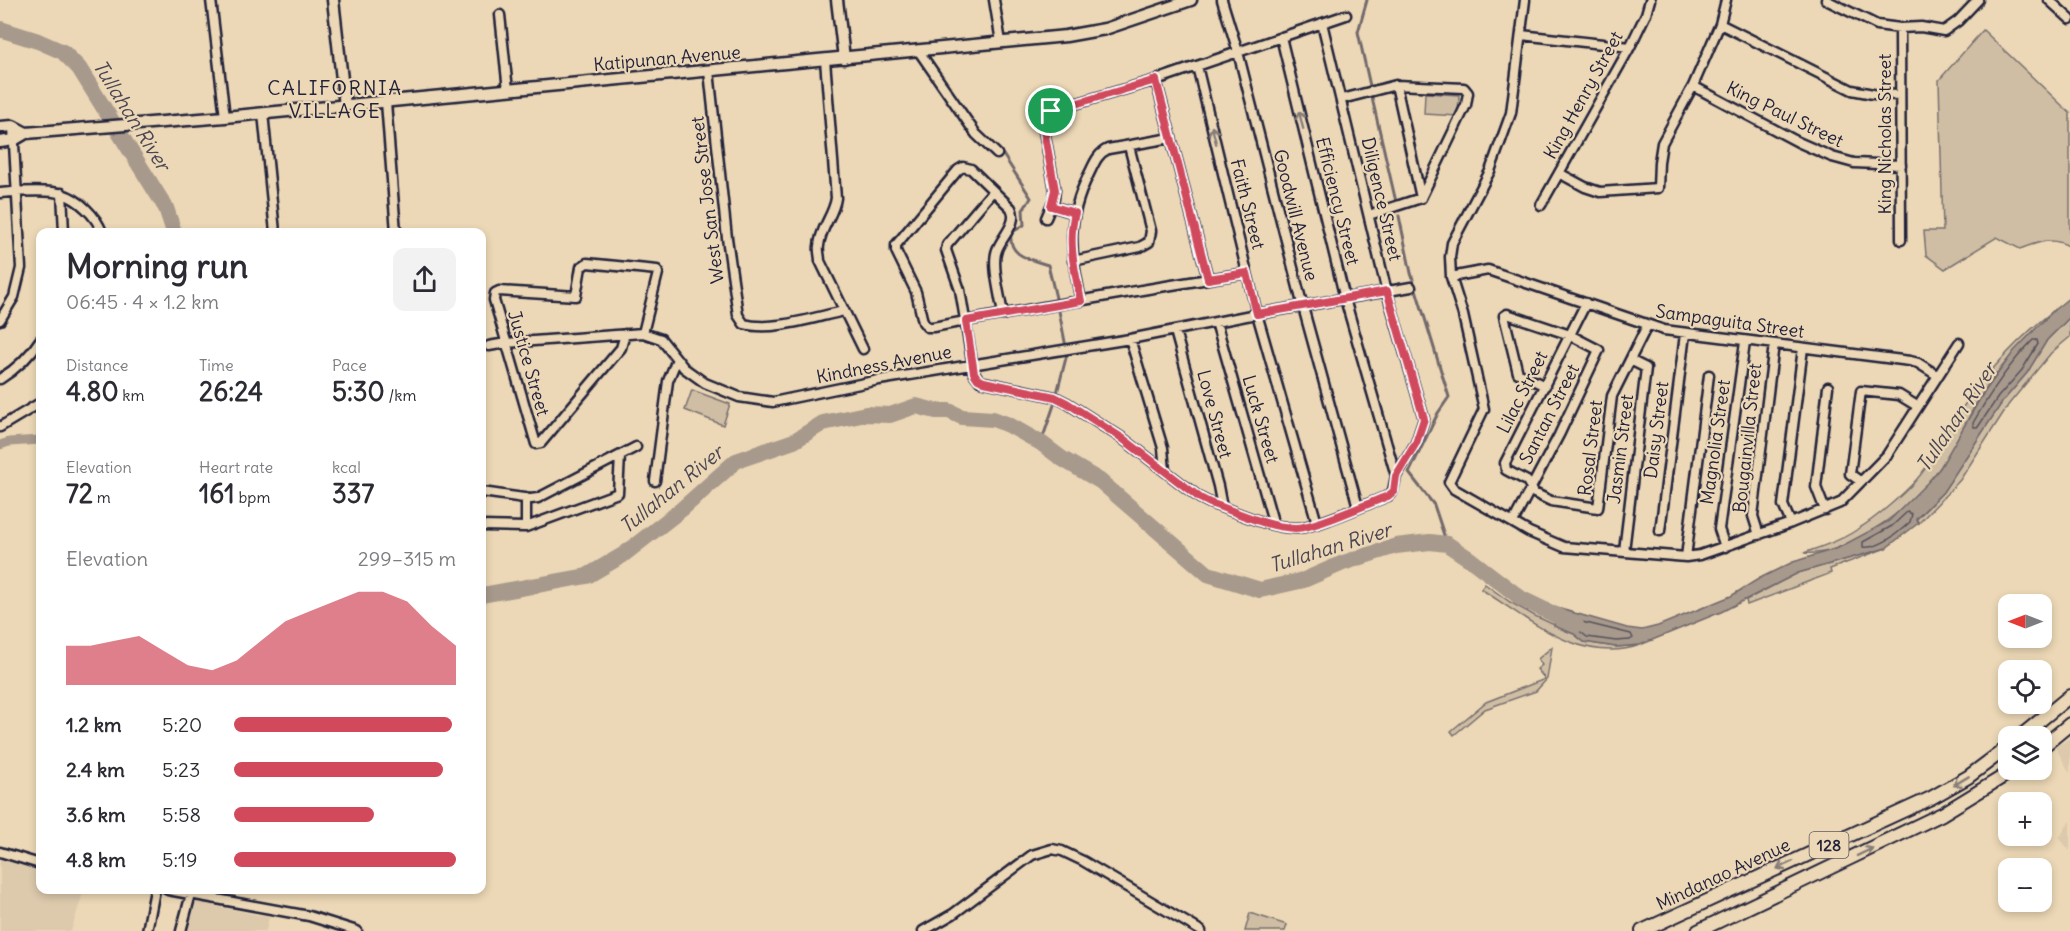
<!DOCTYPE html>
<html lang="en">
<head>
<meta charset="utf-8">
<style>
	:root { --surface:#fff; --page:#f2f2f3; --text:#2b2b33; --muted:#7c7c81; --accent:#d1495b }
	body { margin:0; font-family:Delius,sans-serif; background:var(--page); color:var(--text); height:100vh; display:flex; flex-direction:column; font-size:22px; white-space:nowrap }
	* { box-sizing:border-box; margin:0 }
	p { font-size:20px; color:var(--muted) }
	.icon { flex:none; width:33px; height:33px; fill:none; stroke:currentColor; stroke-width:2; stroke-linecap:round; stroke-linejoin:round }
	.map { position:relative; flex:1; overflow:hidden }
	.side { position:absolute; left:36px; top:228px; width:450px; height:666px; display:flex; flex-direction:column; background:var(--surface); border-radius:12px; box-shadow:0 3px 9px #0003 }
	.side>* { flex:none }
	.needle { width:39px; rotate:270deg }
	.fabs { position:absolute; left:1998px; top:594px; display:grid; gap:12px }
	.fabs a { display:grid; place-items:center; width:54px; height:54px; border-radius:12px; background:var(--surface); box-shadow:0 3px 9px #0003; font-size:30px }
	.pin { position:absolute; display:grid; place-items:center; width:51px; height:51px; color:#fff; margin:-26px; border:3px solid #fff; border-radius:50%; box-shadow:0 2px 6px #0007 }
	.round { display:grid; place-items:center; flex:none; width:63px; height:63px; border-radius:12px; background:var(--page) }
	.summary { display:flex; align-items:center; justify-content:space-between; height:102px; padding:0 30px }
	h1 { font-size:33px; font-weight:800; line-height:45px }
	.figures { display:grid; grid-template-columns:repeat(3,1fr); gap:9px; height:102px; padding:6px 30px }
	.figures div { display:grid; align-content:center }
	.figures b { font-size:26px; font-weight:800 }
	.figures small { font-size:16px; font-weight:400 }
	.figures p { font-size:16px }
	.chart { height:168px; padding:12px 30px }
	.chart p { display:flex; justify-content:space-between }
	.chart svg { width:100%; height:108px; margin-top:6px; fill:var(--accent); opacity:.7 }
	ul { padding:0 30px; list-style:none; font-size:20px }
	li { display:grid; grid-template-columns:96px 72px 1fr; align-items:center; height:45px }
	li i { height:15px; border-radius:8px; background:var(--accent) }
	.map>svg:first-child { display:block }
</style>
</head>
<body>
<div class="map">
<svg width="2070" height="931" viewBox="0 0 2070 931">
	<rect width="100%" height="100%" fill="#ecd8b6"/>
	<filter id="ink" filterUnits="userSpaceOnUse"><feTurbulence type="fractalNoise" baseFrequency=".0167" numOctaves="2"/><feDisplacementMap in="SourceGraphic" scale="12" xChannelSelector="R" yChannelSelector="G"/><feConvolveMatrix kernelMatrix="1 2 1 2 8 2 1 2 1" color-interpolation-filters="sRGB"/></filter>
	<g filter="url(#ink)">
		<!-- built -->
		<path fill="#ddcaad" d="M2070,738v35l-15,-26z
			M2070,821v30l-11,-13z
			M0,857l40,11v22h44l-13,41h-71z
			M191,901l78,16 -3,14h-82z"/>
		<!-- green -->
		<path fill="#cfbea4" stroke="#787070" stroke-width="1.5" d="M1983,30l87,83v134c-17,-11 -32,-5 -50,2l-23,-12 -52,32 -19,-14 -2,-24h19l-4,-151z
			M1425,93l34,2 -1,21 -34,-2z
			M2054,310c-27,28 -53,54 -74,87 -14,24 -25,49 -41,72 -21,29 -48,52 -79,68 -18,10 -35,18 -56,16 19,-7 38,-13 54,-24 18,-11 46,-35 59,-50 16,-18 26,-42 39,-62 27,-40 60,-77 98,-107z
			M2070,317v20l-19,16 -42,51 -49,76 -41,43 -3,-3 27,-28 60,-91 24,-28 20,-33z
			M692,390l38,14 -7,21 -38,-15z
			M1886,548l-56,21 1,4 -84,32 -1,-5 52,-27z
			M1485,584l25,18 25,14 39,18 10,8 32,5 24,-2c-57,21 -114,-27 -159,-56z
			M1552,647l-5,32 -11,12 -51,18 -31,26 -3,-4 35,-29 59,-23 -8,-10 5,-4 -4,-6z
			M1250,913l37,12 -2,6h-40z"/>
		<!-- water -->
		<path fill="#a7998c" stroke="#72696c" stroke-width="1.5" d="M2070,297v20l-23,23 -20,33 -24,28 -60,91 -27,27 3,4 -3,2 -30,23 -88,25 -77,39 -81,33 -24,2 -32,-5 -10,-8 -20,-8 3,-18 70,20 15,2 16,-4 73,-30 29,-18 33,-16 45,-14 51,-27 38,-38 13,-15 41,-71 33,-46 40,-41z"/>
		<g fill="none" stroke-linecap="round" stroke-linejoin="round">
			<!-- shore -->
			<path stroke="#57525b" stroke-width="1.5" d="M2033,340h4l1,4 -16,26 -24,27 -20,30h-4l-1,-4c17,-30 35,-58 60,-83z
				M1907,512l5,2 -2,8c-12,11 -30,27 -47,25v-5l29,-16z
				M1562,617l69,17 2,4 -3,2 -14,1 -29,-4 -10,-8 -15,-7z"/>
			<!-- stream -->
			<path stroke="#72696c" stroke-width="3" d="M1367,0l-9,32 12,54
				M1372,98l24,104
				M1002,153l29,45 -8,12 1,15 -13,8c-3,24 19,26 37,32l8,33
				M1399,216l12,57 38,124 -11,16 -29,60 25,32 13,39
				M1059,311l6,31
				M1057,393l10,-39
				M1041,443l13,-38"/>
			<!-- canal -->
			<path stroke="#a7998c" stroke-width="9" d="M0,445l9,-3 31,-2"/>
			<!-- river -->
			<path stroke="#a7998c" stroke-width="16" d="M0,29l38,12 25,11 16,16 87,140 8,24
				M482,595l105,-19 36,-21 59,-46 54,-48 58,-20 29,-18 43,-9 24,1 26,-9 20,5h13l13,6 31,2 16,6 32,18 20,15 39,23 108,93 52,16 44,-10 39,-17 53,-17 34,-4 17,2 24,16 51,39 54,26"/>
			<defs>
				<path id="minor" d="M211,0l14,117
					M994,0l7,42
					M1222,0l16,52 65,255 55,200
					M1525,0l-14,113 -21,58 -38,72 -2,14 1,20 12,38 21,94 -35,73 5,7 75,43 35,15 122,10 14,-2 91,-32 49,-20 47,-48 72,-112
					M1826,0l51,25 23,3 21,-1 23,4 14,-10 20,-21
					M2049,0l21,19
					M500,15l8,75
					M1720,24l132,66 21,4 27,1
					M1900,28l1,212
					M1521,35l109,12
					M1281,37l64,262 51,177
					M918,50l58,84 21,20
					M825,60l11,138c-2,17 -16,30 -17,48 -1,4 1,10 1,15l43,88
					M1197,66l60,248 60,209
					M709,71l18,167 11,77 6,9c28,8 71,-7 100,-13
					M1156,80l52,199
					M1396,85l25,113
					M1693,86l105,56 34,15 22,6 47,2
					M1342,99l54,-14 68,3 4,5 -2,12 -45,93 -52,17
					M386,102l10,130
					M263,113l12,119
					M1559,173l26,14 15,5 58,-4 1,-26 3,-19 31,-57 27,-62 6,-24
					M993,191l-46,54 -1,5 14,40 14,83 6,8 75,16 12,6 55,35 78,60 10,5c27,9 56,24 85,25 17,1 74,-25 93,-32l5,-5 3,-15 20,-33 8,-24 -37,-127 -65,-269
					M0,193c14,-1 49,-4 62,1 17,5 34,22 40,38
					M62,193l2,39
					M1541,205l89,-158 16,-33 4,-14
					M1051,206l24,7
					M1046,218l8,-19 1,-9 -12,-65 1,-8 7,-6 105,-31 190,-65
					M1073,261l67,-14 9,-5 2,-11 -22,-85
					M1451,277l37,-7 176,60 246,31 8,2 19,12
					M1081,301c-10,-50 -16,-79 8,-127 5,-10 8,-20 19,-25l63,-11
					M1586,303l-81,160 1,7 21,11 7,12 17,8 47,7 14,-112 35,-70
					M1003,315c-2,-16 -12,-50 -6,-65 5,-14 22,-27 14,-42l-40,-39 -8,-2 -5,3 -62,75v6l20,41 7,30 4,5h6c104,-19 209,-38 314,-54
					M0,320l14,-23 7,-29 -8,-142
					M1216,322l58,203
					M1175,331l43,155 4,21
					M625,334l-4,14 -80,95 -5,1 -42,-144 1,-7 4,-2 77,5 5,-29 6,-4 70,7 1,3 -15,60
					M1130,339l33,109 2,23
					M489,346l17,-3 137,-10 18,6 23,29 21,15 34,14 34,5 106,-22 251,-41 121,-24 160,-28
					M0,379c16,-10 30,-23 40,-39
					M0,427l40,-24
					M655,481l13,-100 9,-22
					M1860,481l-10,-7 11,-83 38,4 18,11
					M482,492l49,7 7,-1 98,-51
					M526,498v29
					M1825,510l-9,-23 12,-100
					M1513,522l46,-87 40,-85 -29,-15 -63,-21 -3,2 14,57 27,13
					M1791,523l-8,-18 20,-157
					M482,526l44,1 92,-34 2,-37
					M1660,531l25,-197
					M1759,535l-6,-19 21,-172
					M1725,547l-6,-18 26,-187
					M1624,551l22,-183 -16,-8
					M1686,557l23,-182
					M0,852l40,12
					M168,890l141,26 48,15
					M147,931l8,-41
					M181,931l10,-37
					M923,931l30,-17 79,-59 20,-6 10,2 21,10 118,70"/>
				<path id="tertiary" d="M333,0l12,106
					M837,0l7,58"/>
				<path id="secondary" d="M0,127l13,-1 13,7
					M0,142l14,-2 12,-7 199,-16 841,-81 39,-7 86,-29"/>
				<path id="primary" d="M2021,736l49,-40
					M2042,747l28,-23
					M1642,931l289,-133 37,-21 40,-30
					M1698,931l244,-117 72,-44"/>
			</defs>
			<!-- minor casing -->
			<use href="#minor" stroke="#22223b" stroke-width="13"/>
			<!-- tertiary casing -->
			<use href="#tertiary" stroke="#22223b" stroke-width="15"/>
			<!-- secondary casing -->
			<use href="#secondary" stroke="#22223b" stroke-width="15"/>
			<!-- primary casing -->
			<use href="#primary" stroke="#22223b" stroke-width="16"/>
			<!-- minor -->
			<use href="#minor" stroke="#ecd8b6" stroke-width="8"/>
			<!-- tertiary -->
			<use href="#tertiary" stroke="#ecd8b6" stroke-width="10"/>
			<!-- secondary -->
			<use href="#secondary" stroke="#ecd8b6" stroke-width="10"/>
			<!-- primary -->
			<use href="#primary" stroke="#ecd8b6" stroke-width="12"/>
		</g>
		<!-- one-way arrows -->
		<defs><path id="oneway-shaft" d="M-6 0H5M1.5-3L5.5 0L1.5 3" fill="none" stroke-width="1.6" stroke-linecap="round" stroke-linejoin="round" transform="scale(1.5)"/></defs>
		<g stroke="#877d78">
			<use href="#oneway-shaft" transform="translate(1301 120) rotate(-104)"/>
			<use href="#oneway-shaft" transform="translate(1214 135) rotate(-104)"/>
			<use href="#oneway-shaft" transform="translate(1961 781) rotate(149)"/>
			<use href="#oneway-shaft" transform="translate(1865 852) rotate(-26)"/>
			<use href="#oneway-shaft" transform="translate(1785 865) rotate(155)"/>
		</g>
	</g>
	<g fill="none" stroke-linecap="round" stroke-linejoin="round" filter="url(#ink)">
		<defs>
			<path id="route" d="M1156,80l52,199 39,-6 10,41 130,-23 37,128 -8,24 -20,33 -2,15 -6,5c-19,7 -75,33 -93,32 -29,-1 -58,-16 -85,-25l-10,-5 -78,-60 -55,-35 -12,-6 -71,-15 -6,-3 -4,-6 -8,-52 115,-20c-6,-29 -14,-59 -6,-88l-24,-7 4,-16 -12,-65 1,-8 7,-6z"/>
		</defs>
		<!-- route casing -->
		<use href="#route" stroke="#fff" stroke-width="12"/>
		<!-- route -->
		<use href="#route" stroke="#d1495b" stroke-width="8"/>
	</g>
	<g text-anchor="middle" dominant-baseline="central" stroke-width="4.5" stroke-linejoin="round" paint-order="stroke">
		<!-- shield labels -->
		<rect fill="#ecd8b6" stroke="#5f5960" stroke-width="1.5" x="1809.5" y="832" width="39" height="26" rx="4.5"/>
		<g font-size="16" font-weight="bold" fill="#22223b">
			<text x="1829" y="845">128</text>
		</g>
		<!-- street labels -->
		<g font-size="18" fill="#22223b" stroke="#ecd8b6">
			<text transform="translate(667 58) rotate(-5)">Katipunan Avenue</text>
			<text transform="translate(1583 95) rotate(-61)">King Henry Street</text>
			<text transform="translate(1785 114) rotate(26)">King Paul Street</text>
			<text transform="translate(1884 134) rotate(-90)">King Nicholas Street</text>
			<text transform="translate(1382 199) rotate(77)">Diligence Street</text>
			<text transform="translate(707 200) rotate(-97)">West San Jose Street</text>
			<text transform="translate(1338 201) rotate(76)">Efficiency Street</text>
			<text transform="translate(1248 204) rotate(76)">Faith Street</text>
			<text transform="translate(1296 215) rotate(76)">Goodwill Avenue</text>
			<text transform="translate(1730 321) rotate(8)">Sampaguita Street</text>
			<text transform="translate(529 363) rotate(74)">Justice Street</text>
			<text transform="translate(884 364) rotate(-11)">Kindness Avenue</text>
			<text transform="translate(1522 392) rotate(-63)">Lilac Street</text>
			<text transform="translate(1215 414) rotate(75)">Love Street</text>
			<text transform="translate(1549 414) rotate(-63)">Santan Street</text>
			<text transform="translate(1261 419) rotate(74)">Luck Street</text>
			<text transform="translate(1656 430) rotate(-83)">Daisy Street</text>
			<text transform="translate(1747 438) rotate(-84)">Bougainvilla Street</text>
			<text transform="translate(1715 442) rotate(-82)">Magnolia Street</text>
			<text transform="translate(1590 448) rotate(-83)">Rosal Street</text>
			<text transform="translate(1620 449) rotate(-83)">Jasmin Street</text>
			<text transform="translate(1723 874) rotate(-25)">Mindanao Avenue</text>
		</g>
		<!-- neighbourhood labels -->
		<g font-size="20" letter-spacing="1.5" fill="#22223b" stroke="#ecd8b6">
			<text x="335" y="87">CALIFORNIA<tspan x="335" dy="23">VILLAGE</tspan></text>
		</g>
		<!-- water labels -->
		<g font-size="20" font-style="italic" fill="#4a4653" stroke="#ecd8b6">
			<text transform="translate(132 115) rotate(58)">Tullahan River</text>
			<text transform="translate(1956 417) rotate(-56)">Tullahan River</text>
			<text transform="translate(671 489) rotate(-39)">Tullahan River</text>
			<text transform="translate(1330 547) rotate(-17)">Tullahan River</text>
		</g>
	</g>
</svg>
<div class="fabs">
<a><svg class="needle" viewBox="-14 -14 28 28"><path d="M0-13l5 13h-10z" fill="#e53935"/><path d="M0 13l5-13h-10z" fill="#7c7c81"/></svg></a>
<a><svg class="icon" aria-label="locate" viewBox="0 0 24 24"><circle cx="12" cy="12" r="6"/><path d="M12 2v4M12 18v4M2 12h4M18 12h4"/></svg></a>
<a><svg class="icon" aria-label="layers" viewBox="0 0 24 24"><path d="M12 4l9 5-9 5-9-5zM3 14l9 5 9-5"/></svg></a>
<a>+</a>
<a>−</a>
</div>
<div class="pin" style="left:1051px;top:111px;background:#1e9e55"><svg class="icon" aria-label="arrive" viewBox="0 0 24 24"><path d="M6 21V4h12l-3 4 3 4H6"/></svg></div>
<section class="side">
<div class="summary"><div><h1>Morning run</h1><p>06:45 · 4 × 1.2 km</p></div><a class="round"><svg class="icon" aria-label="share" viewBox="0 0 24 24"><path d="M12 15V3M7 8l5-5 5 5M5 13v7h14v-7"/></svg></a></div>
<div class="figures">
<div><p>Distance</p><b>4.80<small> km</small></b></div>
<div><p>Time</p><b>26:24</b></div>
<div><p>Pace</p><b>5:30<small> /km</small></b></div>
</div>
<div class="figures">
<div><p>Elevation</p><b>72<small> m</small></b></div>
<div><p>Heart rate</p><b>161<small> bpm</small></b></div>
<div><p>kcal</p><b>337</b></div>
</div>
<div class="chart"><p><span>Elevation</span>299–315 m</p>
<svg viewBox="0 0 160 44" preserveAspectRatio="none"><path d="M0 44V28L10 28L20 26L30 24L40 30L50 36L60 38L70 34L80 26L90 18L100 14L110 10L120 6L130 6L140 10L150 20L160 28V44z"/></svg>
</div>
<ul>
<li><b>1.2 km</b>5:20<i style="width:98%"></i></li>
<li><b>2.4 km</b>5:23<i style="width:94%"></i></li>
<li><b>3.6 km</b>5:58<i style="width:63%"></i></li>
<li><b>4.8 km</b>5:19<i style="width:100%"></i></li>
</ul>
</section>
</div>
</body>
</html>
